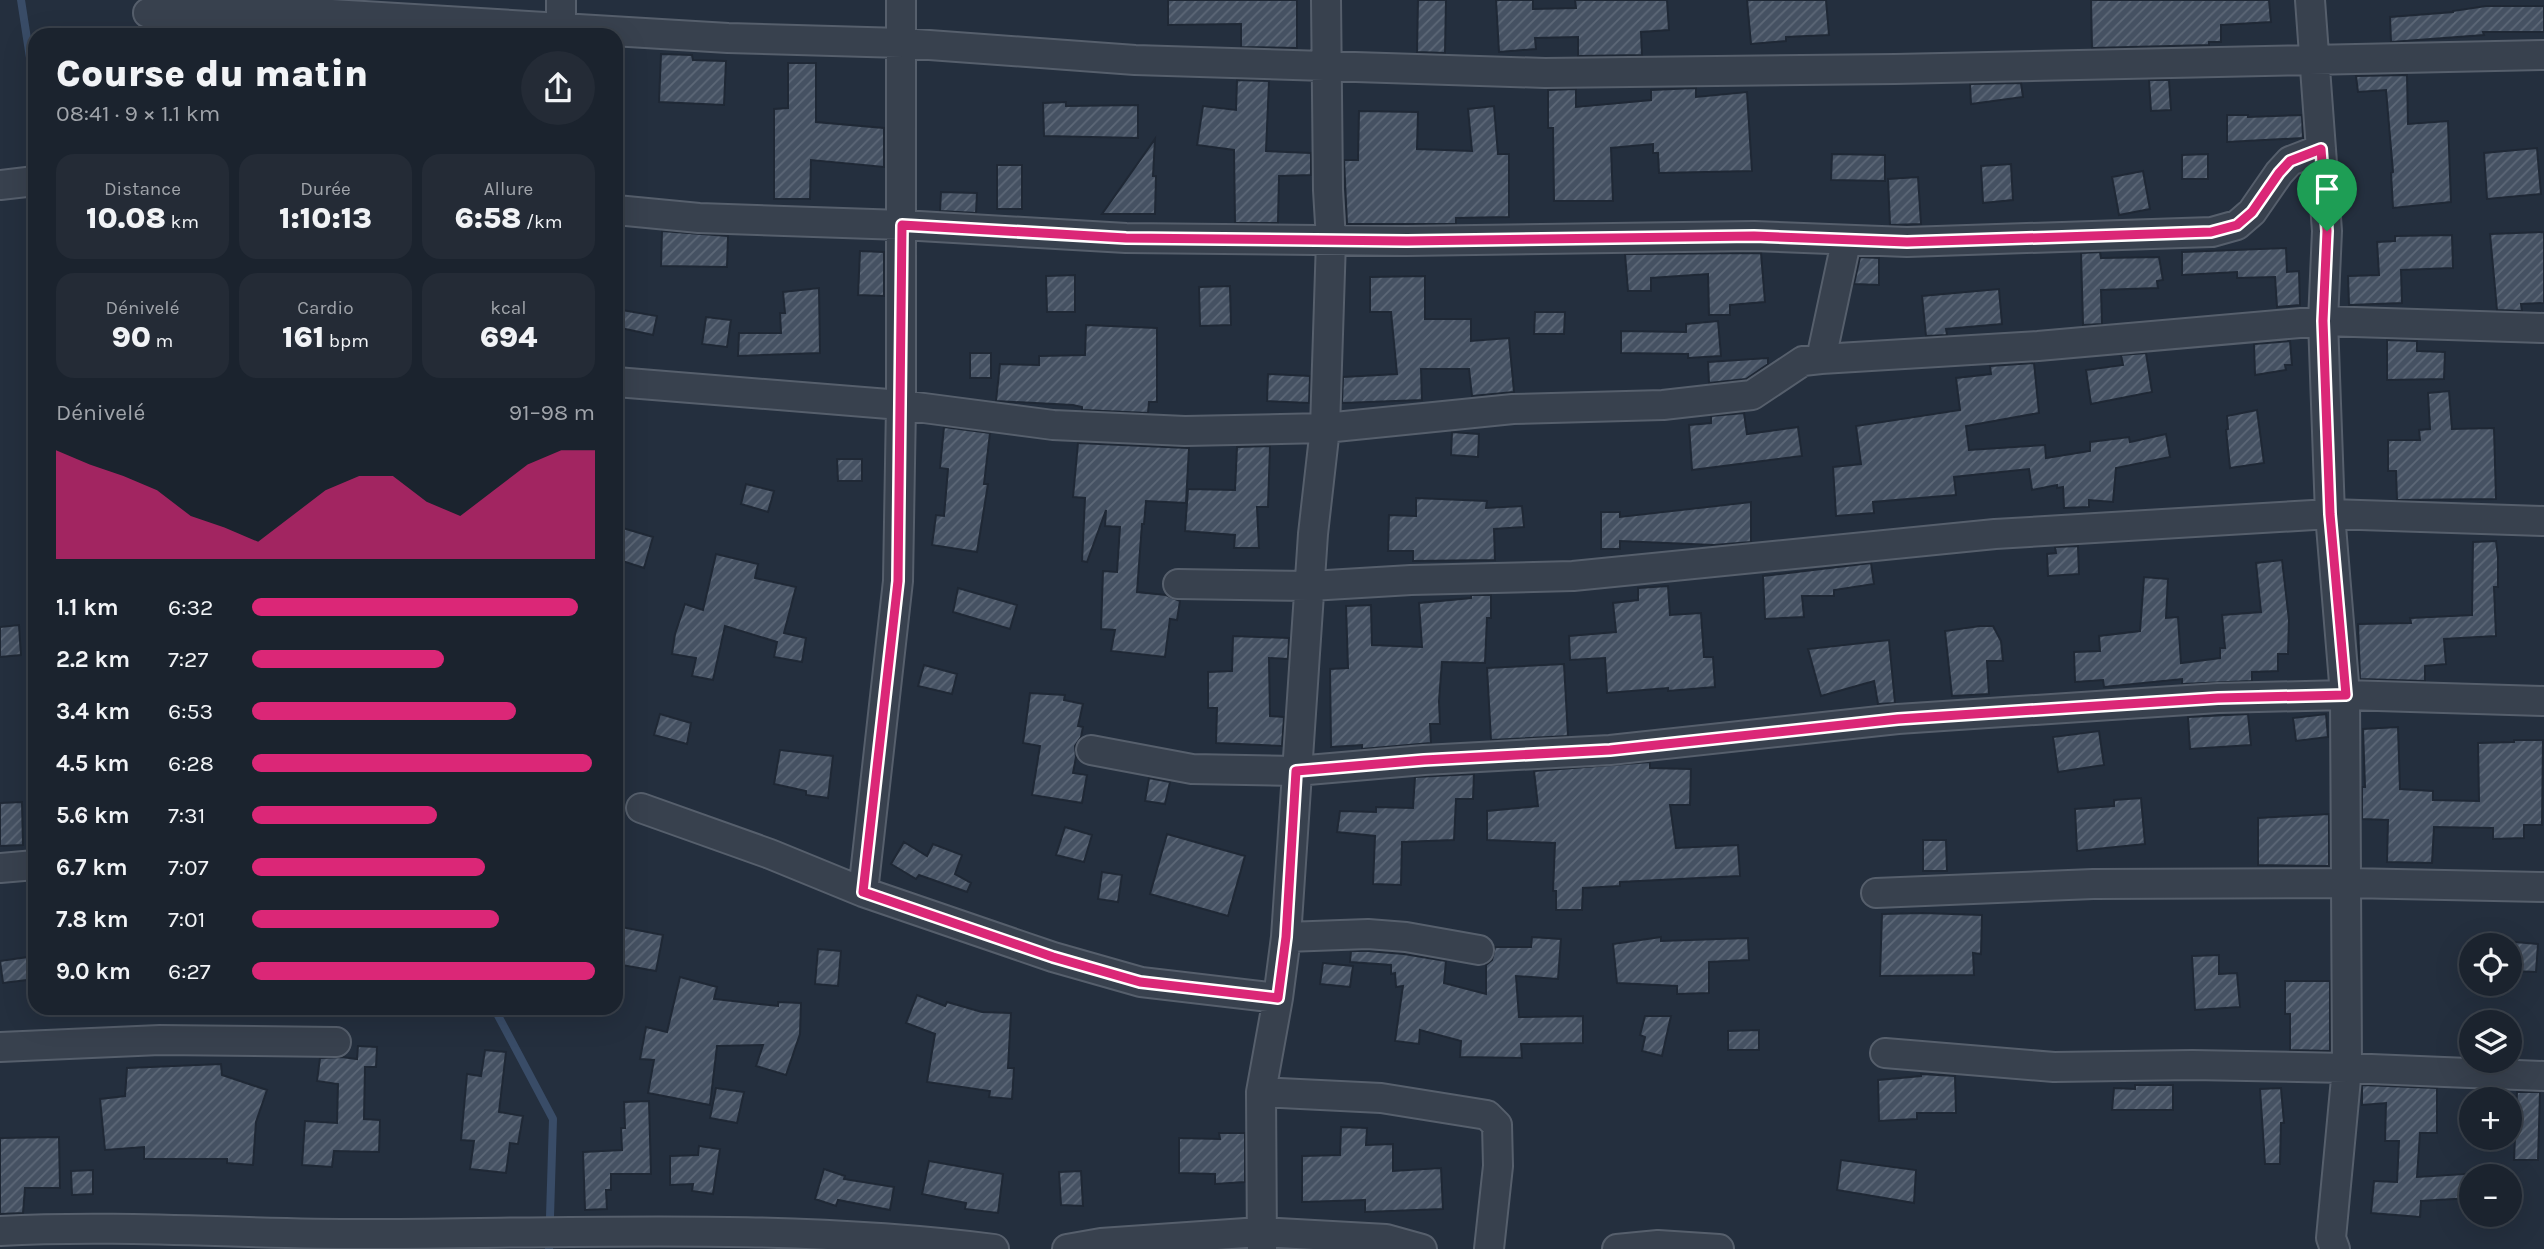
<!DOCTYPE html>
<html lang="fr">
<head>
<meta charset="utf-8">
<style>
	:root { --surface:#1b232e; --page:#242b36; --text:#f1f3f6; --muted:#a0a4aa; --line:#39404a; --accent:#db2777 }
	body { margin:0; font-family:Karla,sans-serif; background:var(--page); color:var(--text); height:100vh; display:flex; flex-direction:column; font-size:26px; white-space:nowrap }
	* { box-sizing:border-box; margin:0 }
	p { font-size:23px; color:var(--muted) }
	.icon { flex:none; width:38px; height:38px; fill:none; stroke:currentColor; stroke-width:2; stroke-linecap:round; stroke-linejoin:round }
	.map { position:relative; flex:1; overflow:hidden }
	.panel { position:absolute; left:28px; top:28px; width:595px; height:987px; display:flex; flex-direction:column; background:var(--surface); border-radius:21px; box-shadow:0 7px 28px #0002,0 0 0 2px var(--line) }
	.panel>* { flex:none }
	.controls { position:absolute; left:2459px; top:933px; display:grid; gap:14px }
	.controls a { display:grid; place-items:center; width:63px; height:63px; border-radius:50%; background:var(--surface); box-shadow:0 7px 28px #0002,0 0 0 2px var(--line); font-size:35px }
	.pin { position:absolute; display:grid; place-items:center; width:60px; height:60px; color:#fff; margin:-72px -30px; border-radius:50% 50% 50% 0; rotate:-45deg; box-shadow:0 0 7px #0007 }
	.pin .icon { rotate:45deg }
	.round { display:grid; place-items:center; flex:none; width:74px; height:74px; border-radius:37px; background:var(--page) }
	.headline { display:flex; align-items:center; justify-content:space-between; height:119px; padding:0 28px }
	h1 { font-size:38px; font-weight:800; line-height:52px }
	.figures { display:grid; grid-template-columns:repeat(3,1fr); gap:10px; height:119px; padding:7px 28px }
	.figures div { display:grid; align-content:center; border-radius:18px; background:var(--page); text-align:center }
	.figures b { font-size:30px; font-weight:800 }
	.figures small { font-size:19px; font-weight:400 }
	.figures p { font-size:19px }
	.chart { height:196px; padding:14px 28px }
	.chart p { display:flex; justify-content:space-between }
	.chart svg { width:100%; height:126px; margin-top:7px; fill:var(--accent); opacity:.7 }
	ul { padding:0 28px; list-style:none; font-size:23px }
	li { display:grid; grid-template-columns:112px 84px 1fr; align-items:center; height:52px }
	li i { height:18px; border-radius:9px; background:var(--accent) }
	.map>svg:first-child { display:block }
</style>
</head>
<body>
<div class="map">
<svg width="2544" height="1249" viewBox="0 0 2544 1249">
	<defs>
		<pattern id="building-hatch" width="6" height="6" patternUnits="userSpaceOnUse" patternTransform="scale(1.75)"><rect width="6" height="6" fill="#455162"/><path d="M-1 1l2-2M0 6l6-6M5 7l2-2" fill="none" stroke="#5d6877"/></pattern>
	</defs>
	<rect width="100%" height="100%" fill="#242f3e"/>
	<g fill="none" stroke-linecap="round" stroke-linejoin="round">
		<!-- stream -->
		<path stroke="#394c67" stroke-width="8" d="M21,0l14,90
			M494,1008l59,111 -4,130"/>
	</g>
	<!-- building -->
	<path fill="url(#building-hatch)" stroke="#1f2835" stroke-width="2" d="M1168,0h129v48l-56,-1v-23l-73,1z
		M1418,0h28l-1,53 -28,-1z
		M1496,0h37v9l43,-1 -1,-8h92l2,30 -28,2 1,23 -64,1v-19l-43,1 1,11 -37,3z
		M1747,0h79l3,35 -43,2v4l-35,3z
		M2091,0h178l2,22 -50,3v17h-12v3l-117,3z
		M2486,6h58v26h-61l1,3 -93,7 -1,-25 63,-5v-1z
		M661,54l31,1 1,5 33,1 -2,44 -65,-3z
		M788,63h28v59l68,6v39l-73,-7 -1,39h-36v-90l14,-1z
		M2407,75l1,49 40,-3 3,81 -58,6 -2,-35 2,-1 -7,-82 -28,2 -2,-16z
		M1237,80l32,1 -3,70 45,2v22l-32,1 -1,47h-43l-1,-73 -37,-5 6,-39 33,4z
		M2149,80h20l2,30 -20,1z
		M2021,83l2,14 -52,7 -1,-20z
		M1696,88v9l51,-5 5,79 -93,2 -1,-20h-5v-9l-42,4 2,53h-59l-1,-73h-5v-38l28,-1v18l75,-7v-10z
		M1066,102v4l72,-1v33l-94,-2 -1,-33z
		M1494,106l4,48h11v63l-53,1v6h-109l-3,-64h14l1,-49 59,1 -1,37 55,2 -4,-42z
		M2227,115h21v2l54,-2 1,23 -76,4z
		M1155,139l-2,37h3l-1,38h-53z
		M2537,148l4,46 -54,5 -3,-46z
		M1832,154l53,1v26l-54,-1z
		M2208,154v25h-26v-24z
		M2011,164l2,36 -30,3 -2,-37z
		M997,165h25v44h-25z
		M2143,171l7,38 -31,6 -7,-38z
		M1918,177l3,47 -31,1 -2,-46z
		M941,192l36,1 -1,20 -36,-2z
		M662,231l66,5 -1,31 -66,-1z
		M2544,232v71l-23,1 1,7 -25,-1 -7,-76z
		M2452,235l1,33 -52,2 1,33 -53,2 -1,-29 31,-1 -2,-33 18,-1v-5z
		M2286,248l1,24 12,-1 1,34 -23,2 -2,-30 -38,1v-6l-55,3v-23z
		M860,251l24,1v44l-26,-1z
		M2100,252l1,6 58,-1 4,23 -6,1 1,7 -57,2 1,34 -19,1 -2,-72z
		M1761,253l4,49 -35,3v10h-21l-1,-41 -57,4v13h-23l-3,-37z
		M1860,257l19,1v27l-25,-1z
		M1075,275v37h-28l-1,-36z
		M1425,276v43h46v22l38,-3 5,54 -42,4 -3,-27h-48l1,31 -80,3 1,-26 54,-3 -6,-62h-21v-35z
		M1230,286l1,39 -31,1 -1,-39z
		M819,288l1,65 -82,3 1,-23h42l-1,-20h5l-2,-21z
		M1999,289l3,35 -56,5 1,6 -21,1 -4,-40z
		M616,309l41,7 -4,19 -37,-8z
		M1535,312h30l-1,22h-30z
		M706,317l25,3 -4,27 -25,-3z
		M1718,321l3,35 -33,2v-4l-67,-1v-22l65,1v-8z
		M1086,325l71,3v74h-8l-1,11 -66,-3v-3l-9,-2 -77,-4 4,-37 39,1v-9l46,-1z
		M2387,340l30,1v10l28,1 -1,27 -57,1z
		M2290,341l2,24h-7l1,5 -31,5 -1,-31z
		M970,353h21v25h-21z
		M2146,353l6,39 -61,12 -5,-34 37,-5 -2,-10z
		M1768,358v6l-22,15 -37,4 -1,-21z
		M2034,363l5,50 -73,13 3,24 76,-5 1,13 44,-7v-9l39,-5 1,5 36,-8 4,23 -54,11 -3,34 -24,-2v7l-25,1 -1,-21 -6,1v-3l-25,5 -3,-21 -75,8 2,18 -83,7 1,11 -38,3 -3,-49 28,-3 -5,-38 104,-16 -4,-32 35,-4 -1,-8z
		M1268,374l42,2 -1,27 -42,-2z
		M2449,391l3,38 42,-1 2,71 -99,1 -1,-29h-8v-31h32l-1,-10 11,-1 -2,-36z
		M2257,410l7,53 -34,5 -4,-38 2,-1 -1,-13z
		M1744,413l3,21 51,-7 4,29 -110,14 -3,-45 22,-2v-7z
		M944,427l46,6 -6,51h4l-11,68 -45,-7 4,-30 8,1 4,-47 -8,-1z
		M1452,432l27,2 -1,23 -27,-2z
		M1078,443l111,5 -3,55 -40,-2 -2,23h-2l-5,68 29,3 14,6 -3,19 -7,-1 -5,38 -54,-6 4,-21 -14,-1 2,-58 14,1 3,-45 -15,-1 1,-16 -19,52 -5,-1 3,-63 -12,-1z
		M1270,446l-2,61h-11l2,41h-25l1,-13 -50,-4 3,-42 47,1 2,-43z
		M837,459h25v22h-24z
		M746,484l28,7 -6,21 -27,-8z
		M1416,498l71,3 -1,7 36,-2 2,21 -30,2 1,31 -82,1v-10h-25l1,-36 27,1z
		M1751,502v40l-37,3 -94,-4v8h-19v-37h19v5z
		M616,526l37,11 -9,31 -28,-9z
		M2496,541l2,16v30h-4l2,49 -52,3 2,25 -21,2v15l-65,-2 -2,-55 53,-1 -1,-5 62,-3 1,-73z
		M2078,546l1,28 -31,2 -1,-22 9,-1 -1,-6z
		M716,554l42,10 -3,14 41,9 -12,46 22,5 -4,24 -28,-5 3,-15 -52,-16 -12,54 -21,-4 4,-18 -24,-4 3,-20 10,-30 18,6z
		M2282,560l7,60 -1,34h-10v17l-26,1v9l-70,3v-5l-78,8 -1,-7 -28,2 -1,-30 26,-1 -1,-15 41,-5 4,-54 24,2 -2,39 12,-1 3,46 39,-5v-10h5l-3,-33 39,-3 -5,-49z
		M1871,563l3,21 -40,6v6h-32l2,21 -39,2 -2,-43z
		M1668,586l2,29 31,-2 3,44h9l2,30 -47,4v-3l-61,5 -2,-35 -35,2 -1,-24 47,-4 -3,-29 25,-3v-12z
		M958,588l59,17 -7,24 -57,-17z
		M1471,595h20v23h-4l-2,45 -43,-1 -3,39 1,23h-10l1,19 -69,6v-4l-31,2 -1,-78 18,-1 -2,-62 25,-1 1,40 50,2 -3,-44 52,-5z
		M19,625l2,30 -21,2v-30z
		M1980,626h13l8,15 2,20h-16l2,33 -37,2 -7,-65z
		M1233,636l56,2 -1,21 -19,-1 1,58 14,1 -2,29 -66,-3 1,-35h-9v-36l24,-1z
		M1889,640l6,63 -17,1 -4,-23 -53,15 -13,-47z
		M1564,664l4,72 -77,4 -4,-72z
		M924,665l33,9 -5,20 -34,-8z
		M1030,693l35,2 -1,5 19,4 -5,22 5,1 -2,10 -6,9 1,11 -3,16 14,2 -5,28 -50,-8 8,-49 -17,-3z
		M660,714l31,9 -4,21 -33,-9z
		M2248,714l3,31 -61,4 -2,-32z
		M2326,714l2,23 -32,4 -3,-23z
		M2398,727l2,62 33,2v9l46,1 -1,-58 36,-1v-2h29l-1,85h-18v13l-31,1v-11l-59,-1 -2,36 -45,-1 1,-42 -26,-1v-32h3l-2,-58z
		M2099,731l5,34 -46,7 -5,-35z
		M780,750l53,6 -5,42 -22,-3v-4l-32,-7z
		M1650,762v6l41,1 -1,36h-20l6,43 62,-3 2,31 -120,6v4l-37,2 -1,22h-26v-19h-3l2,-48 -68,-3v-29l51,-5 -4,-35z
		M1474,774l-1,25h-17l-2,41 -52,2 -1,43 -28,-1 2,-48 -38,-4 3,-21 36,1v-5l37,1 2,-31z
		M1149,778l21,4 -5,22 -20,-3z
		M2141,798l4,46 -68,7 -2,-42 39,-3v-6z
		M22,802l1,43 -23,1v-43z
		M2329,814v52l-71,-1v-47z
		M1065,827l27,8 -8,27 -28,-7z
		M1167,834l78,22 -17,60 -78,-22z
		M1923,840h23l1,31h-24z
		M904,842l23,14 6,-12 29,11 -7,19 16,9 -4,9 -48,-17 -3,4 -25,-15z
		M1102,872l20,3 -4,27 -20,-3z
		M1923,913l59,2 -1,39 -8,-1 1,22 -94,1 2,-62z
		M616,926l47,9 -7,36 -40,-7z
		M1532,937l29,2 -3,40 -42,-3 3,41 64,-1v27l-62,1 1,14 -62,-1 1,-16 -41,-11 -1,14 -24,-3 8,-55 -7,1 -1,-14 -4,1v-9l-41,-3 1,-11h17l36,3 42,7 -2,22 42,11v-29l6,-5 3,-13h36z
		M1661,937v4l87,-3 1,22 -40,2v31l-32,1v-8l-60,-3 -4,-39z
		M2515,942l23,2 -2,28 -23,-1z
		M818,949l23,2 -3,35 -23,-2z
		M2219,955v19l18,-1 3,34 -45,3 -3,-54z
		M35,956v23l-32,4 -3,-22z
		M1323,963l30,3 -3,21 -30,-3z
		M680,977l37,10 -3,12 64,7v-4l23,1 -1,31 -14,41 -30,-9 7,-21 -46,1 -7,59 -62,-12 6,-33 -14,-1 6,-32 21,5z
		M2285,981h45v70l-40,-1v-36h-5z
		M917,995l28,11 2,-4 35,10 29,1 -3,55h6l-2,31 -23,-2 1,-6 -63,-9 8,-48 -29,-11z
		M1645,1016h26l-9,40 -20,-5 3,-14 -5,-2z
		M1759,1030v20h-31v-19z
		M358,1046l19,1 -1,20h-11l-1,52 16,1 -1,32 -45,-1 -2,16 -30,-2 3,-44 32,2 1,-39 -21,-3 3,-23 22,-1 15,2z
		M485,1050l21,2 -7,60 24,4 -5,28 -8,-1 -4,30 -36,-4 4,-28 -13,-1 6,-66 14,2z
		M221,1064l1,11 45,15 -11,32 -3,43 -26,-2v-4h-83v-12l-39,3 -5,-51 25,-3 2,-28z
		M1921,1074l34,2 1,37h-39v6l-38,2 -1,-41 43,-4z
		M2135,1085h38v25h-61l2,-22 21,1z
		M2362,1085l75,3v45h-17l-3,44 64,-4v3h-10v22l-50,3 -1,16 -49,-4 3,-32 23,1 2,-41h-14l1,-38 -24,2z
		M716,1088l28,4 -7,31 -27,-5z
		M2281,1088l3,35h-3l-1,41h-15l-5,-75z
		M2517,1092h23l-2,68h-24z
		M649,1101l2,73h-40v16h-5l1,19 -22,1 -2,-58 39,-2 -1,-22h4l-1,-26z
		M1341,1127l26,1 -1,17 27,-1v27l48,-3 2,41 -78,3v-12l-63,2v-46l38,-1z
		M1219,1133h26v49l-30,2v-10l-36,-1v-35l41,1z
		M59,1137l1,51h-35l-2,25 -23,1v-76z
		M699,1146l21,3 -7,45 -21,-3 1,-7 -23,1v-29l28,-1z
		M1841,1160l75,10 -2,33 -77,-13z
		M929,1161l74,13 -5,39 -33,-4 1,-6 -44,-9z
		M824,1169l21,7 -1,3 50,8 -4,23 -52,-10 -2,6 -21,-7z
		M93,1170v24l-21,1 -1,-24z
		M1081,1171l2,35 -22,-1 -2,-33z"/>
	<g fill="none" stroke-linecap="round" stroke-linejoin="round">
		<defs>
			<path id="minor" d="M561,0v35
				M2310,0l17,231 -4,90 7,193 15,181 2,373 -16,170 4,11
				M148,13l183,1 397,24 174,5 233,17 410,13 350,-4 649,-14
				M0,185l35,-4
				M616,210l83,8 203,7 224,13 281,3 347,-5 153,6 305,-10 25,-7 15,-13 27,-39 11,-12 31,-12
				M1821,359l25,-117
				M616,382l285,23 152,20 132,6 140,-3 188,-19 150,-4 89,-10 51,-34 18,-2 217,-13 285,-25 221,7
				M1178,584l132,2 101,-6 162,-4 422,-42 335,-20 214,7
				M1091,750l101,19 104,2 128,-11 186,-10 288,-31 320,-21 127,-3 199,6
				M641,808l129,46 93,38 190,65 88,25 137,16
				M0,868l35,-3
				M863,892l35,-311 3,-176v-405
				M1876,893l217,-9 255,-1 196,4
				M1286,937l82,-3 38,3 73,13
				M0,1047l160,-7 176,2
				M1885,1053l169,14 138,-2 155,3 197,8
				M1261,1092l120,6 106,17 10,10 1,41 -9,83
				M0,1231c125,-7 250,4 376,3 206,-1 413,-11 618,15
				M1067,1249l34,-6 159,-11 126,7 36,10
				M1262,1249l-1,-157 17,-94 8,-61 27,-403 12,-106 6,-188 -3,-50 -2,-190
				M1617,1249l41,-4 61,4"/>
		</defs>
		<!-- minor casing -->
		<use href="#minor" stroke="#565f6c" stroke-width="32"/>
		<!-- minor -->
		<use href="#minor" stroke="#38414e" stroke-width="28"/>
	</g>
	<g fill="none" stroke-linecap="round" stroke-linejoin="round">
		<defs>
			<path id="route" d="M2321,149l6,82 -4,90 7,193 16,181 -128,3 -320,21 -288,31 -186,10 -128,11 -10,166 -8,61 -138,-16 -87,-25 -190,-65 35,-311 4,-356 224,13 281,3 347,-5 153,6 304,-10 26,-7 15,-13 27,-39 11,-12z"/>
		</defs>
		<!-- route casing -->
		<use href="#route" stroke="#fff" stroke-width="14"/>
		<!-- route -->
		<use href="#route" stroke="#db2777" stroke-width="9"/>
	</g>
</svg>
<div class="controls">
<a><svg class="icon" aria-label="locate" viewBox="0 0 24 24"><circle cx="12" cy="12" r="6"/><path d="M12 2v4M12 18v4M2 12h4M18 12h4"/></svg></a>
<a><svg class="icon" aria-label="layers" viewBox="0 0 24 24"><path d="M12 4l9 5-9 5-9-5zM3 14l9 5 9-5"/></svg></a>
<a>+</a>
<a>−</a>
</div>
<div class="pin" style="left:2327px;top:231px;background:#1e9e55"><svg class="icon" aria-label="arrive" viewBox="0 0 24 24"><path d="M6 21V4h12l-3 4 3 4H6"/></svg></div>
<section class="panel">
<div class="headline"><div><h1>Course du matin</h1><p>08:41 · 9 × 1.1 km</p></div><a class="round"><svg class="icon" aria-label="share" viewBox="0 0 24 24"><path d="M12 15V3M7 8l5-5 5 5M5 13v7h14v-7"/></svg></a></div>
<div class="figures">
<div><p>Distance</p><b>10.08<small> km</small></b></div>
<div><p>Durée</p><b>1:10:13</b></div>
<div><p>Allure</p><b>6:58<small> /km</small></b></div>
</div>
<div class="figures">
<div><p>Dénivelé</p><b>90<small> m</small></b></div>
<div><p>Cardio</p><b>161<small> bpm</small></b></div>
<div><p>kcal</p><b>694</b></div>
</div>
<div class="chart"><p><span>Dénivelé</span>91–98 m</p>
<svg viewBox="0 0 160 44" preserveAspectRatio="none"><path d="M0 44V6L10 11L20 15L30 20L40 29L50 33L60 38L70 29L80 20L90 15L100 15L110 24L120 29L130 20L140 11L150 6L160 6V44z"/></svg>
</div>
<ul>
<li><b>1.1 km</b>6:32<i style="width:95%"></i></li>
<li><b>2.2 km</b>7:27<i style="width:56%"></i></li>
<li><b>3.4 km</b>6:53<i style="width:77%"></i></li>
<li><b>4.5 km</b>6:28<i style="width:99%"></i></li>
<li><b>5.6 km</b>7:31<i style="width:54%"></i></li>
<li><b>6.7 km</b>7:07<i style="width:68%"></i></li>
<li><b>7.8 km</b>7:01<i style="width:72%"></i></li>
<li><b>9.0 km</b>6:27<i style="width:100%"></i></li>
</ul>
</section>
</div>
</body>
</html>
